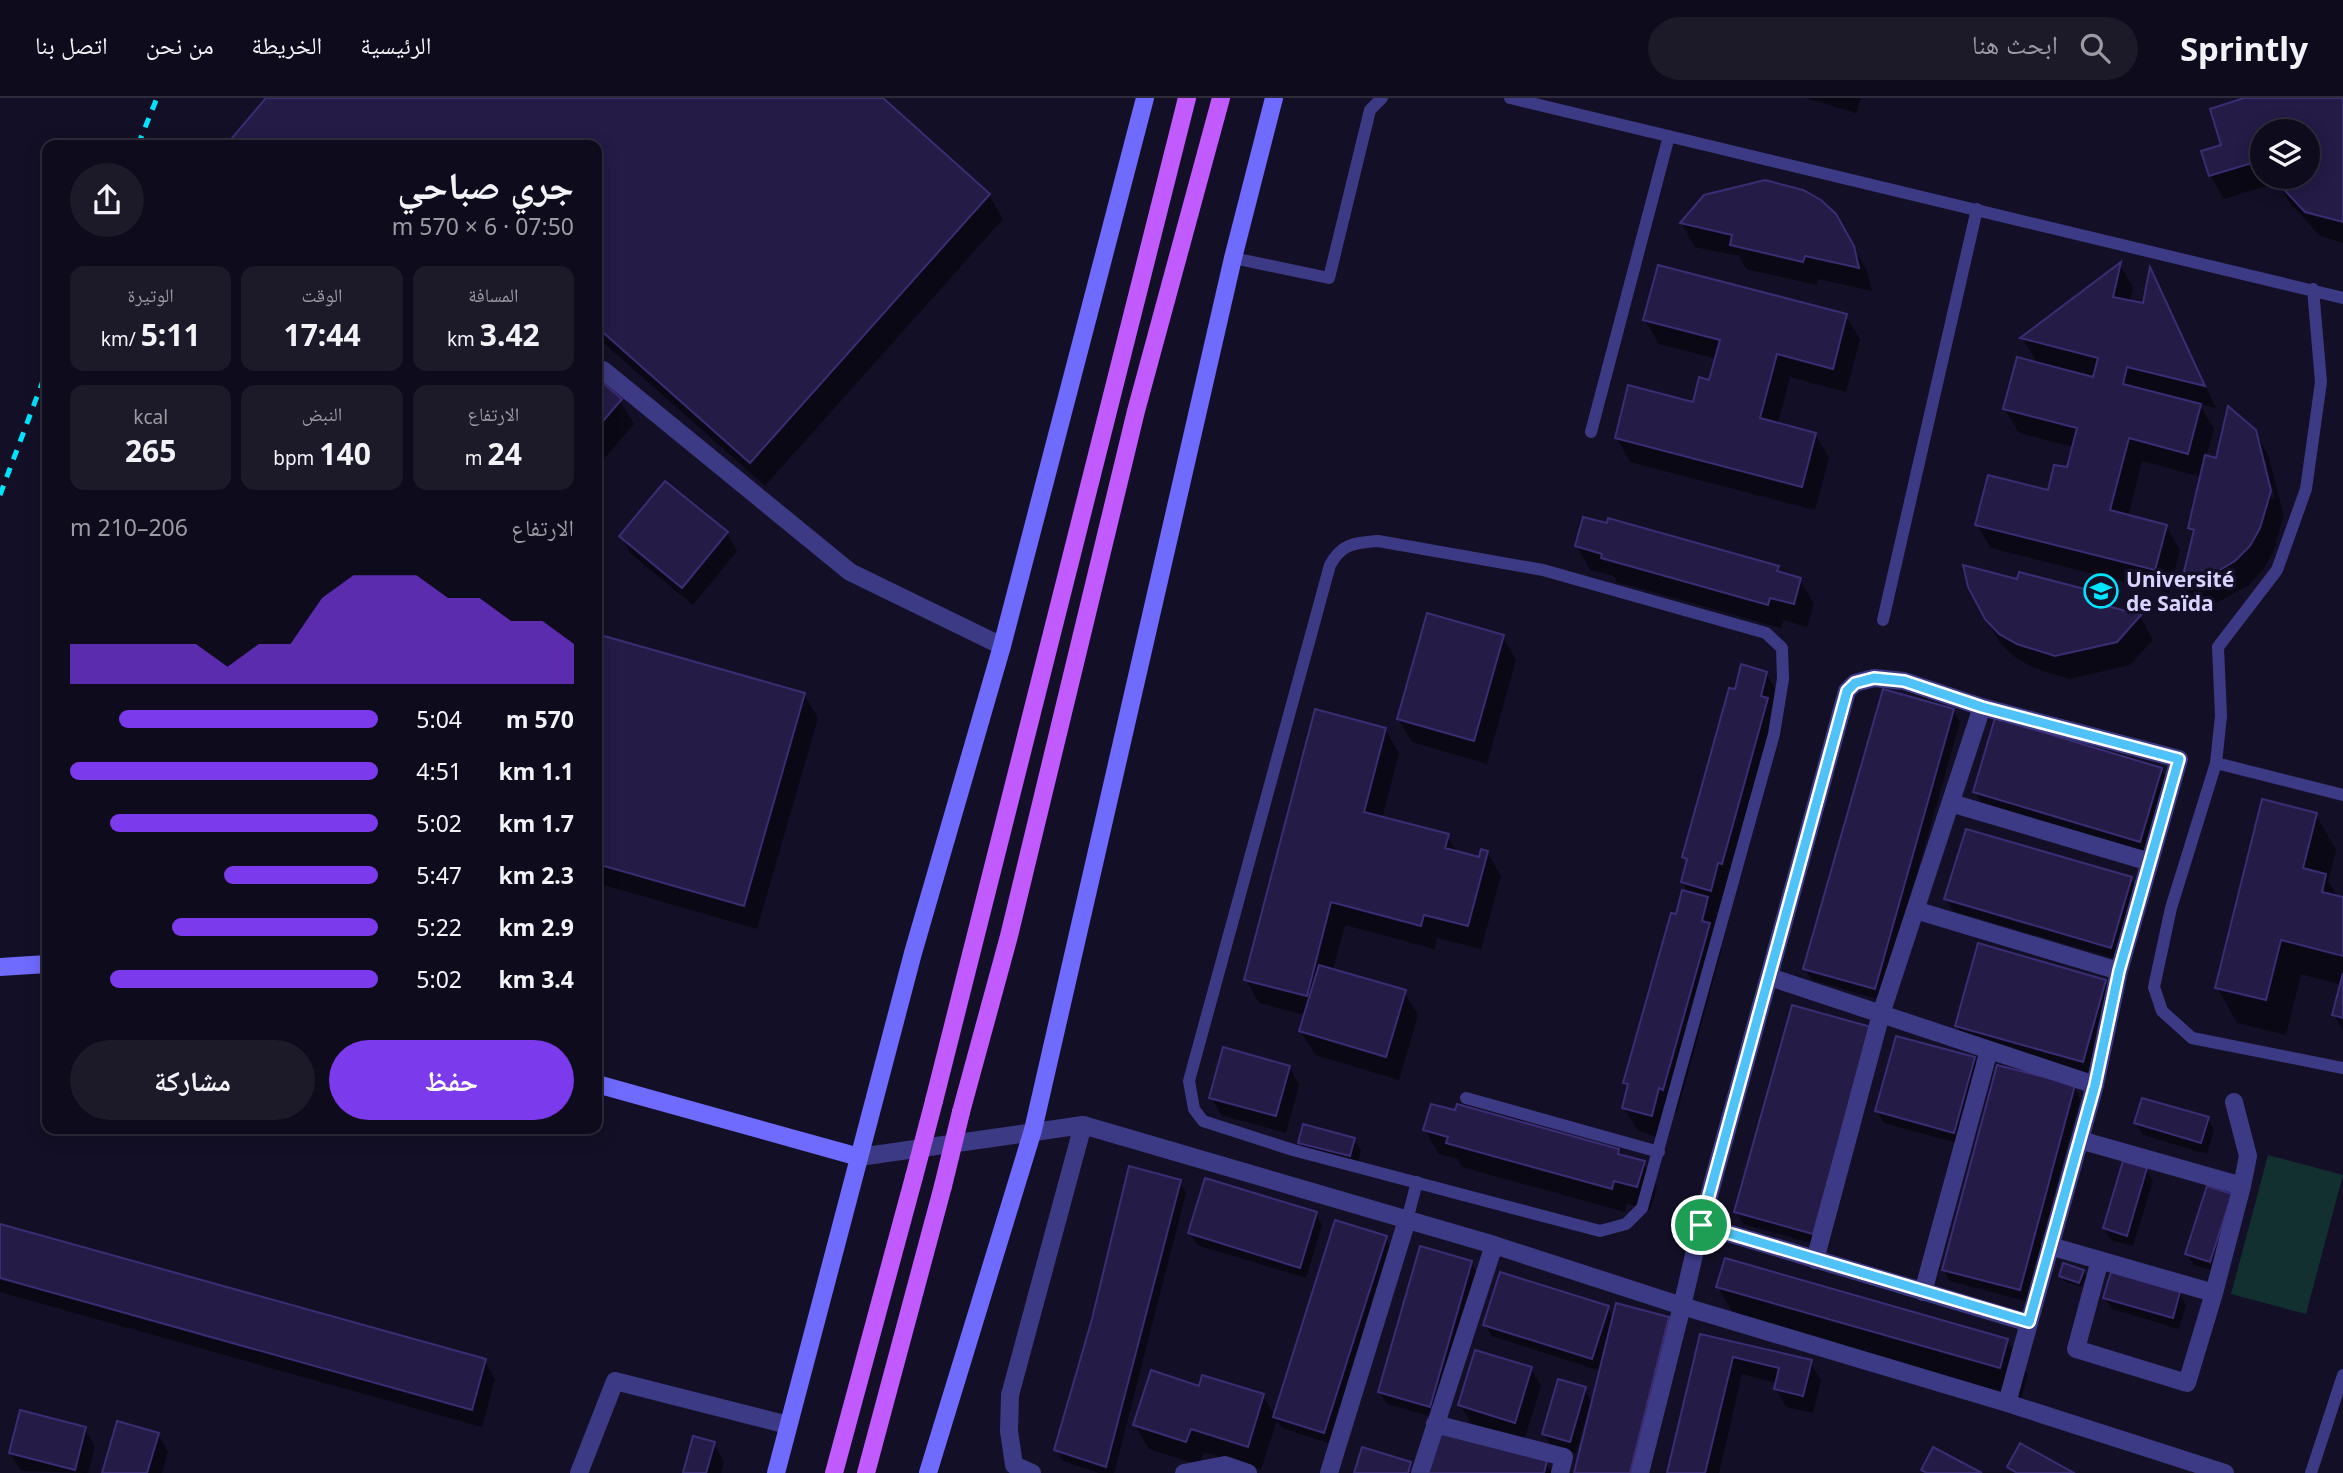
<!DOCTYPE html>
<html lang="ar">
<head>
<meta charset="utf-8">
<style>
	:root { --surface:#0e0b1c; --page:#1c1929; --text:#f1f3f6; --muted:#9b9ba3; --line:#2e2b3b; --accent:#7c3aed }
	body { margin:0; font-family:"Noto Sans","Noto Naskh Arabic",sans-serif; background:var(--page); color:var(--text); direction:rtl; height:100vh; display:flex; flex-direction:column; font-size:26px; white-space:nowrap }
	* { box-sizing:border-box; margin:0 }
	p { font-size:23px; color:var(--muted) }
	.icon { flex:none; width:38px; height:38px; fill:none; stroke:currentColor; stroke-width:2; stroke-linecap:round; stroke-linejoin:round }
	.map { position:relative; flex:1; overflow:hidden; direction:ltr }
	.details { position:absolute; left:42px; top:42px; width:560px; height:994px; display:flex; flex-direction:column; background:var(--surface); border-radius:14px; box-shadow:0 4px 18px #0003,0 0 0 2px var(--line); direction:rtl }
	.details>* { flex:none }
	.fabs { position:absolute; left:2250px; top:21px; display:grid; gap:14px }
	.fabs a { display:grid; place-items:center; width:70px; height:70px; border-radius:50%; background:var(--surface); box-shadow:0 4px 18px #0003,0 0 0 2px var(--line); font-size:35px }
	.pin { position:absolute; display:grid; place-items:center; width:60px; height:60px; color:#fff; margin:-30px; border:4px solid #fff; border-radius:50%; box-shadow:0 2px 7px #0007 }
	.round { display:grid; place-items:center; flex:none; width:74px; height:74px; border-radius:37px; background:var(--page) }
	.headline { display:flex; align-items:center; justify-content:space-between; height:119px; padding:0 28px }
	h1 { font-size:38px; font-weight:700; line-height:52px }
	.figures { display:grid; grid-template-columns:repeat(3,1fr); gap:10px; height:119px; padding:7px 28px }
	.figures div { display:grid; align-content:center; border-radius:14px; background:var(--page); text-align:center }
	.figures b { font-size:30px; font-weight:700 }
	.figures small { font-size:19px; font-weight:400 }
	.figures p { font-size:19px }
	.chart { height:196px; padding:14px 28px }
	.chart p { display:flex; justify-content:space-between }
	.chart svg { width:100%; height:126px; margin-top:7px; fill:var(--accent); opacity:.7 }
	.primary-button { display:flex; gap:14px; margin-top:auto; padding:14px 28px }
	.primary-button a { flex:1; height:80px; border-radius:42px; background:var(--accent); color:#fff; font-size:28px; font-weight:700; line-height:80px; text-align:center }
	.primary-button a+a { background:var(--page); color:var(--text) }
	ul { padding:0 28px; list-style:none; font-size:23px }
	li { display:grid; grid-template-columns:112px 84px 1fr; align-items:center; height:52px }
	li i { height:18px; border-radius:9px; background:var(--accent) }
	header { display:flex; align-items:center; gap:42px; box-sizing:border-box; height:98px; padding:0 35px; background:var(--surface); border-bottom:2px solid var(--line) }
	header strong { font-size:33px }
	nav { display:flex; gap:38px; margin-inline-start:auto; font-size:24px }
	.search { width:490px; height:63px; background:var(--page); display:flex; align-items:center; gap:18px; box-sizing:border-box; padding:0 24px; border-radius:38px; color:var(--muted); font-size:26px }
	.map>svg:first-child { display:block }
</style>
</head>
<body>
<header>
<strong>Sprintly</strong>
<div class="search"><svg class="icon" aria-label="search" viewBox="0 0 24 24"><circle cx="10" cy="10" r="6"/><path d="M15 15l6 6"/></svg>ابحث هنا</div>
<nav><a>الرئيسية</a><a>الخريطة</a><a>من نحن</a><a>اتصل بنا</a></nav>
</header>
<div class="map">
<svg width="2343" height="1375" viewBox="0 0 2343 1375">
	<rect width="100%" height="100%" fill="#130f26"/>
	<!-- green -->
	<path fill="#12302f" d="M2268,1057l75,20 -37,139 -75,-20z"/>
	<!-- shadow -->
	<path fill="#0007" fill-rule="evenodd" d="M268,0h613l108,97 14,24 -238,267 -168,-149v-192h-369z
		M1805,0h56l-5,15z
		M2249,0h94v145l-23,-7 -30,-33 -9,-15 -11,-3 -46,14 -14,-24zM2263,33h45v46h-45z
		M1704,99l131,19 32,55 5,20 -54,-12 -1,6 -71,-16 -7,-13 -44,-9 -13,-23z
		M2120,167l13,22 -3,15 15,3 6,-33 65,136 -17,-4 15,25 -8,28 11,3 37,-29 14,24 16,61 -11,36 -10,18 -14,15 -31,17 -21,5 -14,-23 11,-48 -4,-8 12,-51 -60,-16 -14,56 38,9 14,24 -11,43 -178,-45 -14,-23 72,-33 19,-22 6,-23 -55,-14 -14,-24 33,-45 -15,-25zM2256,342l5,5 14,54h-3z
		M1846,218l14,23 -14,53 -56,-15 -12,46 37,11 14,24 -14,52 -185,-48 -13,-24 77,-34 17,-22 6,-23 -58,-15 -14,-24z
		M597,282l23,21 14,23 -37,43z
		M666,385l61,50 10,18 -44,54 -62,-51 -10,-18z
		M1577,448l200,21 4,7 19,6 14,24 -7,23 -24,-7 -2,8 -164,-46 -3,-6 -24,-6z
		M2018,483l73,12 7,13 42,10 13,24 -23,25 -61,14 -37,-12 -17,-10 -15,-14 -14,-25z
		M597,538l207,58 14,24 -61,211 -160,-46z
		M1503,539l13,23 -29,104 -75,-22 -14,-24z
		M1766,575l14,24 -56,217 -10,-3 7,12 -4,16 5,10 -45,164 -4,-2 -8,28 -27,-8 -14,-23 5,-19 -4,-6 52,-167 12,-22 -6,-12 5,-18 -4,-7 52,-166z
		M1953,612l7,12 -79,278 -69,-20 -7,-11z
		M1385,631l14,24 -17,66 65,17 11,18 22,5 7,-7 14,24 -20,73 -44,-11 -2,11 -90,-24 -12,45 71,22 14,23 -19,65 -84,-25 -14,-24 5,-16 -47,-12 -13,-23z
		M2161,671l7,12 -22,71 -164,-48 -7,-12z
		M2316,717l20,35 -8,31 10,16 5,2v131l-9,-15 8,-30 -41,-11 -15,61 -49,-12 -20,-36z
		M2131,781l7,12 -21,68 -164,-48 -7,-12z
		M2105,883l7,12 -23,80 -126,-35 -6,-12z
		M1794,910l25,237 -76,-21 -7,-12z
		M1974,961l7,12 -20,73 -77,-21 -7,-12z
		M1289,969l10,18 -13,48 -65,-18 -10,-18z
		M2074,989l6,12 -54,202 -76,-20 -6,-11z
		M2208,1020l6,12 -7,24 -64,-19 -7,-12z
		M1425,1032l193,20 4,7 21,6 14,24 -7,23 -23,-6 -2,8 -163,-45 -4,-8 -19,-5z
		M1354,1041l7,12 -4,16 -50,-13 -7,-11z
		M2146,1071l7,12 -20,65 -22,-6 -7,-12z
		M1180,1084l6,11 -72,280h-15l-36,-12 -7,-11z
		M2230,1098l-13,76 -23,-7 -7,-11z
		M1316,1116l6,11 -16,53 -109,-33 -7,-12z
		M0,1127l485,136 10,18 -13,48 -482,-135z
		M1385,1140l7,11 -61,195 -49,-16 -5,-8 -16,50 -57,-18 -5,13 -50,-16 -14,-24 65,-37 63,8 12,20z
		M1471,1164l6,12 -41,144 -49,-14 -7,-12z
		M2083,1173l3,5 -4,11 -18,-6 -3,-5z
		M1718,1189l289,53 21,35 -8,27 -282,-80z
		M2179,1196l7,11 -7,24 -67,-20 -7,-11z
		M1608,1210l6,11 54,-1 6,12 -35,143h-63l17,-67 -3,-1 -14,48 -25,-8 -7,-11 40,-46 9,16 8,-33 -109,-35 -7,-11z
		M1701,1238l109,26 11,18 -8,33 -27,-6 -10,-18 1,-6 -35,-9 -23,99h-50z
		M1531,1271l10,17 -17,54 -53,-17 -11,-18z
		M85,1331l10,17 -7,27 -67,-2 -11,-18z
		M158,1336l10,18 -6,21h-58z
		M714,1346l10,18 -3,11h-36z
		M1546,1365l6,10h-124z"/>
	<!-- building -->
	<path fill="#241b47" stroke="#3b2d73" stroke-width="2" d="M266,0h617l107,96 -240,269 -153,-136v-182h-371z
		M2244,0h99v124l-38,-10 -31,-33v-2h34v-46h-45v32l-8,-1 -46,14 -8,-25 20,-6 -11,-36z
		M1765,82l38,10 18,10 15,14 18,32 5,22 -54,-12 -2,6 -73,-17 2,-10 -52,-12 24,-28z
		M2121,164l-8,35 30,6 7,-36 55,119 -78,-19 -4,17 78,20 -13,50 -59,-16 -19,72 57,15 -12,45 -180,-45 13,-50 60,15 6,-25 13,2 10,-39 -74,-19 14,-52 76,20 5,-19 -78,-20z
		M1658,167l189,49 -14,55 -56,-15 -17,64 56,15 -14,54 -187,-49 13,-53 65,17 6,-25 10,3 11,-40 -77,-20z
		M597,280l25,21 -25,29z
		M2228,308l28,24 15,61 -11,37 -10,18 -15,15 -31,18 -23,5 13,-54 -6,-2 17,-73 11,3z
		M665,383l63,51 -46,56 -63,-52z
		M1583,419l24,6 1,-5 171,48 -2,5 24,7 -7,26 -24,-6 -2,7 -167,-47 1,-4 -27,-8z
		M1963,467l54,14 2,-7 73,19 -3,10 52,14 -24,27 -62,14 -38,-12 -18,-10 -14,-15 -17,-32z
		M1427,515l77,22 -30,106 -77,-22z
		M597,536l208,59 -61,213 -147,-42z
		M1741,566l26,8 -6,24 7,2 -46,166 -4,-1 -7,28 -30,-9 6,-23 -5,-2 47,-169 6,1z
		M1883,591l71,20 -79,280 -72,-20z
		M1315,611l71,19 -22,84 85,22 -4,14 34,9 2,-8 7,2 -20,75 -44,-11 -3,11 -90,-24 -24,94 -63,-16z
		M1995,620l167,50 -22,74 -167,-50z
		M2262,701l55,14 -14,55 23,6 -4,18 21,5v59l-62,-16 -15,60 -51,-12z
		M1966,731l166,48 -21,71 -167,-49z
		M1682,792l26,7 -6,24 8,2 -47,167 -4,-2 -7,28 -30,-8 6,-24 -5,-1 48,-170 5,1z
		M1978,845l128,37 -23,82 -128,-36z
		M1319,867l87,25 -20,67 -87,-26z
		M2343,875v45l-11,-3z
		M1792,907l79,22 -58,207 -79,-22z
		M1896,938l79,21 -21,76 -79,-22z
		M1223,949l67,19 -14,50 -67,-18z
		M1997,967l78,20 -55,205 -78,-20z
		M2142,1000l67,19 -8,26 -67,-20z
		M1431,1006l24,6 2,-6 162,45 -1,5 27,7 -8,26 -23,-6 -2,8 -166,-46 2,-6 -25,-7z
		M1303,1026l52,14 -5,18 -52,-13z
		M2123,1063l24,7 -20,68 -24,-8z
		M1129,1068l52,14 -75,287 -52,-17 38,-131z
		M1205,1080l112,34 -17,56 -112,-35z
		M2207,1088l25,8 -22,68 -25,-8z
		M1335,1122l52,16 -63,197 -51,-16z
		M0,1126l486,135 -14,51 -472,-132z
		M1420,1148l52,15 -42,146 -52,-15z
		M1725,1160l283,81 -8,29 -284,-81z
		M2063,1165l21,7 -5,13 -20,-7z
		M1500,1174l109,34 -17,53 -109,-34z
		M2111,1174l69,20 -7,26 -70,-20z
		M1616,1205l53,14 -39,156h-56z
		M1700,1236l112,26 -9,36 -29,-7 5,-21 -46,-11 -28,116h-38z
		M1475,1252l57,17 -17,56 -57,-18z
		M1151,1272l48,16 3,-11 62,19 -16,53 -57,-18 -5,13 -53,-17z
		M1558,1281l28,8 -16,55 -28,-8z
		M20,1312l66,17 -11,43 -66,-17z
		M117,1323l42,12 -12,40h-45z
		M1437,1333l110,30 -3,12h-118z
		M693,1338l22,6 -9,31h-23z
		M2020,1345l54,30h-57l-10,-6z
		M1362,1349l49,15 -3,11h-54z
		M1933,1349l49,26h-55l-6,-3z"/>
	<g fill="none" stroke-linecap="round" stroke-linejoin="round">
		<!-- lane -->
		<path stroke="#3d3a85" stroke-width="12" d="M1510,0l833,200
			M1233,160l96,20 41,-168 12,-12
			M2313,191l8,93 -15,107 -29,81 -59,77 3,69 -5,47 -45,145 -17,79 8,24 30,27 151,30
			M1591,334l78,-296
			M1378,443l165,29 223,63 16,15 1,31 -9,55 -132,474 -16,16 -26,7 -307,-81 -90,-29 -9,-12 -5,-28 141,-516c12,-22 25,-22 48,-24z
			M1883,522l94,-411
			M2216,665l127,32
			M1466,1000l193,54
			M1407,1122l10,-38
			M2311,1375l32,-98"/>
		<!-- street -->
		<path stroke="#3d3a85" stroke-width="18" d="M603,272l247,202 152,74
			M1951,705l199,59
			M1915,812l204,61
			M1770,879l325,108
			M2234,1004l14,54 -6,30
			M2080,1042l162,46 -28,107
			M859,1059l224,-32 411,120 188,61 19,-81 146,-534 8,-8 19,-5 30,3 78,26 197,52 -60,212 -24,114 -66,238 -328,-98
			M2050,1148l164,47 -27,90 -111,-34 24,-89
			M1815,1162l66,-246 101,-307
			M1923,1194l66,-242
			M2007,1305l22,-80
			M1435,1326l129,33 -4,16
			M579,1375l36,-92 173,44
			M1032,1375l-18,-8 -5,-34 1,-36 73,-270
			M1184,1375l41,-8 23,8
			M1329,1375l78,-253
			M1420,1375l74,-228
			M1640,1375l42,-167 325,97 218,70"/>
		<!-- secondary -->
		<path stroke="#6f6bff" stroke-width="18" d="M0,869l47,-3
			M597,986l262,73
			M776,1375l137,-520 89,-307 143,-548
			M928,1375l105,-343 200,-872 41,-160"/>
		<!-- primary -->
		<path stroke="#c25bff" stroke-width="18" d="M934,1003l253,-1003
			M961,1014l48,-176 127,-525 85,-313
			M834,1375l80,-296
			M866,1375l77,-287"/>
		<!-- rail -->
		<path stroke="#00e5ff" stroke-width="5" stroke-dasharray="10 9" stroke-linecap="butt" d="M138,47l19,-47
			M0,397l47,-125"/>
		<!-- primary-bridge -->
		<path stroke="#c25bff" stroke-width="18" d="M914,1079l20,-76
			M943,1088l18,-74"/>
	</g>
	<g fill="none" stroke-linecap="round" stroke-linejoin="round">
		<defs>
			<path id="route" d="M1874,580l30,3 78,26 197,52 -60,212 -24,114 -66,237 -328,-97 146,-534 8,-8z"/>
		</defs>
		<!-- route casing -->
		<use href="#route" stroke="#fff" stroke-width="14"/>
		<!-- route -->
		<use href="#route" stroke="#4fc3f7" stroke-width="9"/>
	</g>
	<!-- icons -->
	<defs>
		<symbol id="university-ring" viewBox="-11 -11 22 22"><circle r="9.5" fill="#130f26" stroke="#00e5ff" stroke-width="1.5"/><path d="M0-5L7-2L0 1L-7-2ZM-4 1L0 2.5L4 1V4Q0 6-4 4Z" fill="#00e5ff"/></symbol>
	</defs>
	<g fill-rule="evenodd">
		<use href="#university-ring" x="2082" y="474" width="38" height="38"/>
	</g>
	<g text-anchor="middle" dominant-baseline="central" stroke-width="7" stroke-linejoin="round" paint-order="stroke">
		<!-- poi labels -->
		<g font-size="21" font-weight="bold" fill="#d9d4ff" stroke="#130f26" text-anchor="start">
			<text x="2126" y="481">Université<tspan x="2126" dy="24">de Saïda</tspan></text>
		</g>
	</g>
</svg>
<div class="fabs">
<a><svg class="icon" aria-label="layers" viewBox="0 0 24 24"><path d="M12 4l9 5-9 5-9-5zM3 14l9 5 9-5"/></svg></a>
</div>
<div class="pin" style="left:1701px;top:1127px;background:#1e9e55"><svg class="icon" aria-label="arrive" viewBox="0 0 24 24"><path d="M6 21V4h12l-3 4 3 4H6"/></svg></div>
<section class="details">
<div class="headline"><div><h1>جري صباحي</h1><p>07:50 · 6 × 570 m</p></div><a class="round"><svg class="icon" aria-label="share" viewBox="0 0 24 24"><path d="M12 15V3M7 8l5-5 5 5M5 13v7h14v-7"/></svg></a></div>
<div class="figures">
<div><p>المسافة</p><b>3.42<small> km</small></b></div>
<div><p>الوقت</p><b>17:44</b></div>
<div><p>الوتيرة</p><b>5:11<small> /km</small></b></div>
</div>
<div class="figures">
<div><p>الارتفاع</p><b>24<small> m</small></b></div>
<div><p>النبض</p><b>140<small> bpm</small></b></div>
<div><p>kcal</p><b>265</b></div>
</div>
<div class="chart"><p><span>الارتفاع</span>206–210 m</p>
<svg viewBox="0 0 160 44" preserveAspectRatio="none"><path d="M0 44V30L10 30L20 30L30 30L40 30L50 38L60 30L70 30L80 14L90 6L100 6L110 6L120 14L130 14L140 22L150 22L160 30V44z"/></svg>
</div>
<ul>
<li><b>570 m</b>5:04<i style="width:84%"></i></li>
<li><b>1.1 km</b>4:51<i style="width:100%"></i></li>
<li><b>1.7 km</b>5:02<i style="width:87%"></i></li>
<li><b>2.3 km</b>5:47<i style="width:50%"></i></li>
<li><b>2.9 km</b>5:22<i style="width:67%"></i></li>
<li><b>3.4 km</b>5:02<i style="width:87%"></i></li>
</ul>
<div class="primary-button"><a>حفظ</a><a>مشاركة</a></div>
</section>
</div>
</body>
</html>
